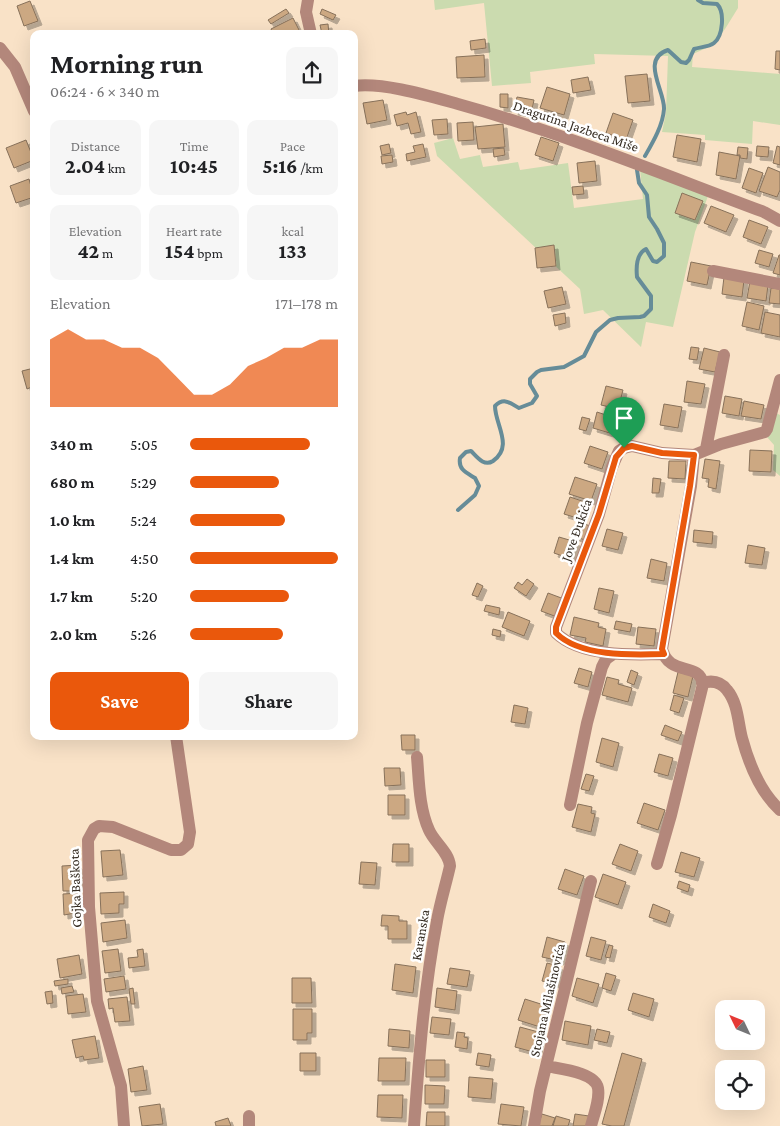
<!DOCTYPE html>
<html lang="en">
<head>
<meta charset="utf-8">
<style>
	:root { --surface:#fff; --page:#f6f6f6; --text:#202124; --muted:#757577; --accent:#ea580c }
	body { margin:0; font-family:"Crimson Pro",serif; background:var(--page); color:var(--text); height:100vh; display:flex; flex-direction:column; font-size:19px; white-space:nowrap }
	* { box-sizing:border-box; margin:0 }
	p { font-size:16px; color:var(--muted) }
	.icon { flex:none; width:28px; height:28px; fill:none; stroke:currentColor; stroke-width:2; stroke-linecap:round; stroke-linejoin:round }
	.map { position:relative; flex:1; overflow:hidden }
	.drawer { position:absolute; left:30px; top:30px; width:328px; height:710px; display:flex; flex-direction:column; background:var(--surface); border-radius:10px; box-shadow:0 5px 20px #0002 }
	.drawer>* { flex:none }
	.needle { width:32px; rotate:313deg }
	.tools { position:absolute; left:715px; top:1000px; display:grid; gap:10px }
	.tools a { display:grid; place-items:center; width:50px; height:50px; border-radius:10px; background:var(--surface); box-shadow:0 5px 20px #0002; font-size:25px }
	.pin { position:absolute; display:grid; place-items:center; width:42px; height:42px; color:#fff; margin:-51px -21px; border-radius:50% 50% 50% 0; rotate:-45deg; box-shadow:0 0 5px #0007 }
	.pin .icon { rotate:45deg }
	.round { display:grid; place-items:center; flex:none; width:52px; height:52px; border-radius:10px; background:var(--page) }
	.summary { display:flex; align-items:center; justify-content:space-between; height:85px; padding:0 20px }
	h1 { font-size:28px; font-weight:700; line-height:38px }
	.stats { display:grid; grid-template-columns:repeat(3,1fr); gap:8px; height:85px; padding:5px 20px }
	.stats div { display:grid; align-content:center; border-radius:10px; background:var(--page); text-align:center }
	.stats b { font-size:21px; font-weight:700 }
	.stats small { font-size:14px; font-weight:400 }
	.stats p { font-size:14px }
	.chart { height:140px; padding:10px 20px }
	.chart p { display:flex; justify-content:space-between }
	.chart svg { width:100%; height:90px; margin-top:5px; fill:var(--accent); opacity:.7 }
	.cta { display:flex; gap:10px; margin-top:auto; padding:10px 20px }
	.cta a { flex:1; height:58px; border-radius:10px; background:var(--accent); color:#fff; font-size:20px; font-weight:700; line-height:58px; text-align:center }
	.cta a+a { background:var(--page); color:var(--text) }
	ul { padding:0 20px; list-style:none; font-size:16px }
	li { display:grid; grid-template-columns:80px 60px 1fr; align-items:center; height:38px }
	li i { height:12px; border-radius:6px; background:var(--accent) }
	.map>svg:first-child { display:block }
</style>
</head>
<body>
<div class="map">
<svg width="780" height="1126" viewBox="0 0 780 1126">
	<defs>
		<filter id="shadow"><feDropShadow dx="4" dy="4" stdDeviation="0" flood-color="#0004"/></filter>
	</defs>
	<rect width="100%" height="100%" fill="#f9e2c7"/>
	<!-- green -->
	<path fill="#cbdbaf" d="M434,0h304v8l-13,21 -12,16 -20,9 -1,13 88,7v51l-27,-4 -1,23 -47,-4v-5l-43,-3 4,-19 2,-57 -74,-2 1,10 -65,8 1,11 -39,3 -8,-83 -49,7z
		M453,138l7,21 20,-4 3,12 35,-5 2,8 48,-7 6,45 69,-9 -3,-30 68,27 -13,36 -22,95 -27,-5 -5,25 -38,-37 -19,4 -4,-25 -143,-133 -3,-13z
		M776,413l4,2v61l-7,-6 1,-25 -7,-8z"/>
	<g fill="none" stroke-linecap="round" stroke-linejoin="round">
		<!-- stream -->
		<path stroke="#668c98" stroke-width="4" d="M645,156c8,-14 18,-31 19,-47 1,-18 -24,-50 4,-59l13,12 5,1 3,-3 5,-11c6,-2 15,-2 20,-6 9,-7 11,-31 3,-39l-14,-1 -5,-3
			M458,510l17,-15 4,-9 -4,-8c-8,-5 -17,-8 -15,-20l6,-6 5,-1c6,6 13,16 22,10 21,-15 2,-36 2,-55 9,-9 15,-3 24,2l13,-5 5,-7 -7,-12v-5l7,-7 4,-2 23,-3 20,-11 12,-24 14,-12 8,-2 22,-1 4,-1 7,-7v-13l-14,-19c-1,-10 -1,-23 9,-28l7,12 4,1 7,-6v-13l-7,-14 -8,-12 -2,-22 -8,-12 -2,-13"/>
	</g>
	<!-- building -->
	<path fill="#cca882" stroke="#87715a" filter="url(#shadow)" d="M30,1l8,20 -14,5 -7,-20z
		M286,9l3,4 -18,11 -3,-4z
		M322,9l14,6 -3,5 -13,-6z
		M293,18l8,16h-28l-2,-5z
		M328,24l1,10h-7l-2,-9z
		M485,39l1,9 -15,2 -1,-9z
		M776,51h4v19l-5,-1z
		M484,55l1,22 -28,1 -1,-21z
		M647,74l3,27 -22,2 -3,-27z
		M588,77l3,13 -18,3 -2,-13z
		M547,87l23,7 -6,21 -24,-7z
		M500,94h8v14l-8,-1z
		M517,97l17,3 -3,14 -17,-3z
		M383,100l4,20 -20,4 -4,-21z
		M406,112l1,3 9,-3 5,20 -10,2 -3,-11 -11,3 -3,-11z
		M613,113l20,7 -7,20 -20,-7z
		M447,119l1,15 -14,1 -2,-15z
		M473,122l1,18 -16,1 -1,-18z
		M503,124l2,23 -27,2 -3,-22z
		M677,135l24,4 -4,23 -24,-5z
		M541,137l18,6 -6,18 -18,-6z
		M26,140l8,20 -20,8 -8,-20z
		M389,144l2,9 -9,2 -2,-9z
		M423,144l3,13 -19,4 -1,-7 9,-2 -2,-6z
		M757,146l12,1 -1,10 -12,-1z
		M777,146l3,1v18l-7,-2z
		M738,147l10,1 -1,11 -7,-1v-3h-3z
		M504,148l1,7 -11,2 -1,-8z
		M719,152l21,4 -4,23 -20,-4z
		M392,155l1,7 -11,2 -1,-8z
		M595,161l2,20 -18,2 -2,-20z
		M768,167l12,5v18l-3,7 -18,-6z
		M749,168l14,5 -7,20 -14,-5z
		M29,179l5,18 -18,6 -6,-17z
		M583,186l1,8 -11,1 -1,-8z
		M682,193l21,8 -8,19 -20,-7z
		M711,206l23,9 -8,17 -22,-9z
		M749,220l19,7 -7,17 -18,-7z
		M554,245l2,21 -19,2 -2,-20z
		M759,250l14,4 -4,13 -14,-4z
		M779,255h1v20l-7,-2z
		M691,262l20,4 -4,19 -20,-4z
		M724,277l20,3 -2,17 -20,-3z
		M750,281l18,4 -2,16 -19,-3z
		M562,287l4,17 -18,4 -4,-17z
		M771,288l9,1v15l-11,-1z
		M747,302l17,4 -5,24 -17,-4z
		M765,312l15,3v22l-19,-4z
		M565,313l1,10 -11,3 -2,-11z
		M691,347l8,1 -2,12 -8,-1z
		M704,348l16,4 -5,20 -16,-3z
		M34,368v18l-7,3 -5,-18z
		M687,381l18,3 -4,20 -17,-2z
		M606,386l17,4 -5,19 -17,-4z
		M725,396l17,3 -3,17 -17,-3z
		M744,401l20,4 -3,14 -20,-3z
		M664,404l18,3 -4,21 -18,-3z
		M597,412l21,7 -5,15 -20,-6z
		M582,417l8,2 -4,12 -7,-2z
		M590,446l18,6 -6,17 -18,-6z
		M750,450l22,1 -1,21 -22,-1z
		M705,459l15,2 -4,28 -8,-2 1,-8 -7,-1z
		M669,461h17l-1,18 -17,-1z
		M575,477l22,7 -6,17 -22,-7z
		M653,478l8,1 -2,14h-7z
		M570,497l12,4 -5,17 -13,-4z
		M577,521l13,5 -5,14 -13,-4z
		M607,529l16,4 -5,17 -16,-4z
		M694,530l19,2 -1,12 -19,-2z
		M559,537l17,5 -5,17 -17,-6z
		M748,545l17,3 -3,17 -17,-2z
		M651,559l16,4 -3,18 -17,-3z
		M527,579l7,5 -8,12 -12,-8 4,-6 4,3z
		M477,583l6,3 -5,11 -6,-2z
		M599,588l15,3 -5,22 -15,-4z
		M548,593l16,6 -7,18 -16,-6z
		M486,605l14,3 -1,7 -15,-4z
		M508,612l22,9 -6,15 -22,-9z
		M574,617l25,6 -1,4 8,2 -3,17 -18,-4 1,-4 -16,-3z
		M616,621l16,3 -2,8 -16,-3z
		M638,627l18,2 -2,17 -18,-2z
		M493,629l8,2 -1,6 -8,-2z
		M579,668l13,4 -4,15 -14,-4z
		M631,670l7,3 -4,12 -7,-3z
		M678,672l15,4 -5,21 -15,-4z
		M607,677l12,3 -1,4 14,4 -4,14 -26,-7z
		M674,695l10,3 -5,15 -9,-3z
		M514,705l14,3 -3,16 -14,-2z
		M665,725l17,7 -4,9 -17,-6z
		M401,735h14v15h-13z
		M602,738l17,5 -6,24 -17,-5z
		M659,754l14,4 -5,18 -14,-4z
		M384,768h16l1,17 -16,1z
		M586,774l8,2 -5,15 -8,-2z
		M388,795h17v20h-17z
		M644,803l21,7 -7,20 -21,-7z
		M578,804l14,3 -1,6 4,1 -4,18 -19,-5z
		M393,844h16v18h-17z
		M620,844l18,7 -7,20 -19,-7z
		M120,850l3,25 -20,2 -2,-26z
		M681,852l19,6 -6,19 -19,-5z
		M361,862l16,1 -2,22 -16,-1z
		M78,865l1,21 -6,1v4h-10l-1,-25z
		M565,869l19,7 -7,19 -19,-6z
		M603,874l23,8 -8,23 -23,-8z
		M679,881l11,4 -2,7 -11,-4z
		M124,892v12h-5v9l-18,1 -1,-21z
		M80,893l1,19 -17,3 -1,-21z
		M653,904l17,7 -4,12 -17,-6z
		M382,915l17,1v5h8v18h-19v-13h-7z
		M125,920l2,18 -24,4 -2,-19z
		M547,937l18,5 -5,19 -18,-4z
		M591,937l15,4 -5,19 -15,-4z
		M609,945l4,1 -3,12 -5,-1z
		M118,949l3,22 -16,2 -3,-22z
		M143,949l2,17 -16,2 -1,-10 10,-1 -1,-7z
		M79,955l3,19 -22,4 -3,-19z
		M547,963l12,3 -4,18 -13,-3z
		M395,964l21,3 -3,26 -21,-3z
		M450,968l20,3 -3,16 -20,-3z
		M606,973l10,3 -5,15 -9,-3z
		M124,976l2,13 -20,3 -2,-13z
		M292,978h19l1,25h-20z
		M577,978l22,6 -6,19 -21,-7z
		M68,979v5l-13,2 -1,-5z
		M72,986l2,6 -12,2 -1,-6z
		M133,988l2,16h-4l-2,-15z
		M437,988l20,3 -2,19 -20,-3z
		M52,991l1,12 -6,1 -2,-12z
		M633,993l21,6 -5,18 -21,-7z
		M83,994l3,18 -18,2 -2,-18z
		M127,997l3,24 -15,1 -2,-14 -4,1 -1,-10z
		M525,999l22,7 -7,21 -22,-7z
		M293,1009h19v24h-5v7h-14z
		M432,1017l19,2 -2,16 -19,-2z
		M565,1021l26,5 -3,19 -26,-5z
		M520,1027l22,6 -5,20 -22,-6z
		M389,1029l21,2 -1,17 -21,-2z
		M597,1029l13,3 -3,11 -13,-3z
		M457,1032l8,1 -1,4 4,1 -1,11 -12,-2z
		M95,1036l4,22 -15,2 -1,-4 -7,2 -4,-18z
		M300,1053h16v18h-16z
		M478,1053l13,2 -2,12 -13,-2z
		M622,1053l20,6 -18,67h-12l-10,-2z
		M379,1058h27l-1,23h-27z
		M426,1060h19v17h-19z
		M143,1066l4,24 -16,2 -3,-23z
		M469,1077l24,2 -2,20 -23,-2z
		M425,1085l20,1 -1,18h-19z
		M378,1095h25l-1,23 -25,-1z
		M160,1104l3,20 -21,2 -3,-19z
		M501,1104l23,3 -3,19 -23,-2z
		M427,1112h18v14h-19z
		M542,1114l13,4 -3,8h-14z
		M575,1114l14,2 -2,10h-14z
		M556,1116l14,4 -2,6h-15z
		M228,1118l3,8h-15l-1,-4z"/>
	<g fill="none" stroke-linecap="round" stroke-linejoin="round">
		<!-- minor -->
		<path stroke="#b3877b" stroke-width="12" d="M308,0l-2,12 5,22
			M0,48l15,19 19,44
			M354,86c29,-4 75,10 104,18 105,29 204,70 306,108l16,9
			M713,271l67,13
			M706,449l18,-94
			M664,654c-32,1 -83,3 -108,-21v-6l43,-113 13,-47 7,-16 5,-3 8,-2 30,7 32,2 27,-11 44,-12 2,-3 13,-49
			M702,683c10,-3 19,-1 25,7 11,13 11,33 15,48 7,26 18,54 38,72
			M570,805l17,-82 15,-56 4,-8 7,-5
			M657,864l14,-49 32,-131c-4,-23 -34,-7 -41,-35l29,-163 3,-31
			M546,1066c14,3 49,6 52,22 2,12 -4,26 -7,38
			M124,1126l-3,-40 -24,-85 -8,-94 -1,-67 6,-11 5,-3 14,1 58,23h10l7,-6 2,-12 -14,-96
			M249,1126v-10
			M414,1126c5,-68 10,-137 23,-205 3,-18 9,-37 13,-55 -1,-14 -16,-24 -21,-36 -10,-22 -10,-50 -12,-73
			M534,1126l6,-35 51,-210"/>
	</g>
	<g fill="none" stroke-linecap="round" stroke-linejoin="round">
		<defs>
			<path id="route" d="M632,446l30,7 32,2 -4,31 -28,163 2,5c-32,1 -84,3 -108,-21v-6l43,-113 17,-57 8,-9z"/>
		</defs>
		<!-- route casing -->
		<use href="#route" stroke="#fff" stroke-width="10"/>
		<!-- route -->
		<use href="#route" stroke="#ea580c" stroke-width="6"/>
	</g>
	<g text-anchor="middle" dominant-baseline="central" stroke-width="5" stroke-linejoin="round" paint-order="stroke">
		<!-- street labels -->
		<g font-size="14" fill="#342b21" stroke="#fff">
			<text transform="translate(576 126) rotate(19)">Dragutina Jazbeca Miše</text>
			<text transform="translate(576 530) rotate(-70)">Jove Đukića</text>
			<text transform="translate(75 888) rotate(-92)">Gojka Baškota</text>
			<text transform="translate(420 935) rotate(-80)">Karanska</text>
			<text transform="translate(547 1000) rotate(-77)">Stojana Milašinovića</text>
		</g>
	</g>
</svg>
<div class="tools">
<a><svg class="needle" viewBox="-14 -14 28 28"><path d="M0-13l5 13h-10z" fill="#e53935"/><path d="M0 13l5-13h-10z" fill="#757577"/></svg></a>
<a><svg class="icon" aria-label="locate" viewBox="0 0 24 24"><circle cx="12" cy="12" r="6"/><path d="M12 2v4M12 18v4M2 12h4M18 12h4"/></svg></a>
</div>
<div class="pin" style="left:624px;top:448px;background:#1e9e55"><svg class="icon" aria-label="arrive" viewBox="0 0 24 24"><path d="M6 21V4h12l-3 4 3 4H6"/></svg></div>
<section class="drawer">
<div class="summary"><div><h1>Morning run</h1><p>06:24 · 6 × 340 m</p></div><a class="round"><svg class="icon" aria-label="share" viewBox="0 0 24 24"><path d="M12 15V3M7 8l5-5 5 5M5 13v7h14v-7"/></svg></a></div>
<div class="stats">
<div><p>Distance</p><b>2.04<small> km</small></b></div>
<div><p>Time</p><b>10:45</b></div>
<div><p>Pace</p><b>5:16<small> /km</small></b></div>
</div>
<div class="stats">
<div><p>Elevation</p><b>42<small> m</small></b></div>
<div><p>Heart rate</p><b>154<small> bpm</small></b></div>
<div><p>kcal</p><b>133</b></div>
</div>
<div class="chart"><p><span>Elevation</span>171–178 m</p>
<svg viewBox="0 0 160 44" preserveAspectRatio="none"><path d="M0 44V11L10 6L20 11L30 11L40 15L50 15L60 20L70 29L80 38L90 38L100 33L110 24L120 20L130 15L140 15L150 11L160 11V44z"/></svg>
</div>
<ul>
<li><b>340 m</b>5:05<i style="width:81%"></i></li>
<li><b>680 m</b>5:29<i style="width:60%"></i></li>
<li><b>1.0 km</b>5:24<i style="width:64%"></i></li>
<li><b>1.4 km</b>4:50<i style="width:100%"></i></li>
<li><b>1.7 km</b>5:20<i style="width:67%"></i></li>
<li><b>2.0 km</b>5:26<i style="width:63%"></i></li>
</ul>
<div class="cta"><a>Save</a><a>Share</a></div>
</section>
</div>
</body>
</html>
